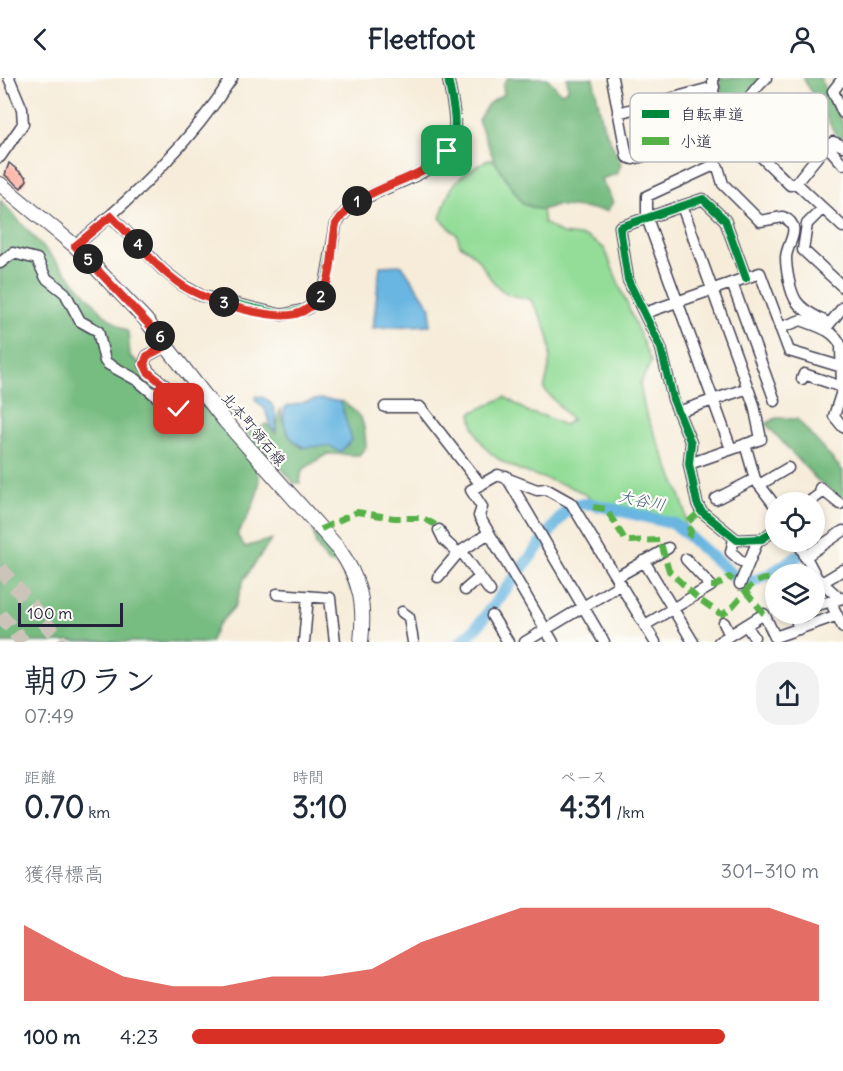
<!DOCTYPE html>
<html lang="ja">
<head>
<meta charset="utf-8">
<style>
	:root { --surface:#fff; --page:#f2f2f3; --text:#1f2937; --muted:#747a83; --accent:#d93025 }
	body { margin:0; font-family:Delius,"Klee One",sans-serif; background:var(--page); color:var(--text); height:100vh; display:flex; flex-direction:column; font-size:22px; white-space:nowrap }
	* { box-sizing:border-box; margin:0 }
	p { font-size:20px; color:var(--muted) }
	.icon { flex:none; width:33px; height:33px; fill:none; stroke:currentColor; stroke-width:2; stroke-linecap:round; stroke-linejoin:round }
	.map { position:relative; height:564px; overflow:hidden }
	.panel { display:flex; flex-direction:column; background:var(--surface); flex:1 }
	.panel>* { flex:none }
	.buttons { position:absolute; left:765px; top:414px; display:grid; gap:12px }
	.buttons a { display:grid; place-items:center; width:60px; height:60px; border-radius:50%; background:var(--surface); box-shadow:0 3px 9px #0003; font-size:30px }
	.scale { position:absolute; left:18px; bottom:15px; width:105px; box-sizing:border-box; padding-left:6px; border:3px solid #22223b; border-top:0; font-size:16px; line-height:21px; white-space:nowrap; color:#22223b; -webkit-text-stroke:4px #fdfcf7; paint-order:stroke }
	.pin { position:absolute; display:grid; place-items:center; width:51px; height:51px; color:#fff; margin:-26px; border-radius:12px; box-shadow:0 3px 9px #0006 }
	.km { position:absolute; width:30px; height:30px; margin:-15px; border-radius:50%; background:#222; color:#fff; font-size:16px; line-height:30px; text-align:center }
	.round { display:grid; place-items:center; flex:none; width:63px; height:63px; border-radius:24px; background:var(--page) }
	.headline { display:flex; align-items:center; justify-content:space-between; height:102px; padding:0 24px }
	h1 { font-size:33px; font-weight:800; line-height:45px }
	.stats { display:grid; grid-template-columns:repeat(3,1fr); gap:9px; height:102px; padding:6px 24px }
	.stats div { display:grid; align-content:center }
	.stats b { font-size:30px; font-weight:800 }
	.stats small { font-size:16px; font-weight:400 }
	.stats p { font-size:16px }
	.chart { height:168px; padding:12px 24px }
	.chart p { display:flex; justify-content:space-between }
	.chart svg { width:100%; height:108px; margin-top:6px; fill:var(--accent); opacity:.7 }
	ul { padding:0 24px; list-style:none; font-size:20px }
	li { display:grid; grid-template-columns:96px 72px 1fr; align-items:center; height:45px }
	li i { height:15px; border-radius:8px; background:var(--accent) }
	header { display:flex; justify-content:space-between; align-items:center; height:78px; padding:0 24px; background:var(--surface); font-size:27px; font-weight:800 }
	.map>svg:first-child { display:block }
</style>
</head>
<body>
<header><svg class="icon" aria-label="back" viewBox="0 0 24 24"><path d="M15 5l-7 7 7 7"/></svg>Fleetfoot<svg class="icon" aria-label="person" viewBox="0 0 24 24"><circle cx="12" cy="8" r="4"/><path d="M4 21q1-7 8-7t8 7"/></svg></header>
<div class="map">
<svg width="843" height="564" viewBox="0 0 843 564">
	<rect width="100%" height="100%" fill="#fdfcf7"/>
	<filter id="ink" filterUnits="userSpaceOnUse"><feTurbulence type="fractalNoise" baseFrequency=".0167" numOctaves="2"/><feDisplacementMap in="SourceGraphic" scale="12" xChannelSelector="R" yChannelSelector="G"/><feConvolveMatrix kernelMatrix="1 2 1 2 8 2 1 2 1" color-interpolation-filters="sRGB"/></filter>
	<filter id="wash" filterUnits="userSpaceOnUse"><feTurbulence type="fractalNoise" baseFrequency=".008" numOctaves="4" result="noise"/><feDisplacementMap in="SourceGraphic" scale="24" xChannelSelector="R" yChannelSelector="G"/><feGaussianBlur stdDeviation="1.35" result="paint"/><feColorMatrix in="noise" values="0 0 0 0 0 0 0 0 0 0 0 0 0 0 0 0 0 1.4 0 .05"/><feComposite in="paint" operator="in"/></filter>
	<g filter="url(#wash)">
		<rect width="100%" height="100%" fill="#f6ecd9"/>
		<!-- green -->
		<path fill="#94dd99" stroke="#5b806a" stroke-width="1.5" d="M487,82h7l29,44 19,6 2,13 18,11 25,3 17,11 47,114 -11,22 5,27 34,81 6,18 1,21c-29,-5 -61,-15 -88,-28 -8,-4 -15,-11 -23,-14 -44,-18 -97,-20 -104,-76l34,-16 25,16 14,3 20,9 8,-5 -28,-31c11,-38 8,-58 -14,-90 -8,-2 -18,-2 -24,-6 -22,-14 -21,-35 -46,-48l-3,-10 -17,-17c12,-36 13,-38 47,-58z"/>
		<!-- forest -->
		<path fill="#77bc81" stroke="#4c6f5e" stroke-width="1.5" d="M507,0h40l14,15 7,-3 -1,-12h26l10,47 18,39 -4,10 -16,5 12,23 -6,9 -51,-6 -14,5 -19,-6 -29,-44 -16,-40 10,-16 16,-10 -1,-9z
			M720,0h40l-29,43 1,29 -14,3 -1,-19 5,-30z
			M803,0h18l8,23 14,22v24z
			M0,122l106,116 22,16 2,24 44,34 17,2c14,17 63,65 67,83 5,16 -12,46 -21,60l8,12 27,-8 -28,40 -8,26 -17,19 -9,18h-210z
			M342,323c22,16 22,19 24,46l-7,8 -32,-1 -25,16 -2,13h-6c-6,-7 -11,-14 -17,-20 -11,-11 -26,-16 -30,-33l12,-1 7,-5 10,9 4,-25c4,19 6,30 23,40l11,-4z
			M776,340l21,1 46,52v29l-27,-21 -50,-55z
			M313,451l29,33 13,25 -4,4 -12,-26 -11,-2 -12,-18z"/>
		<!-- water -->
		<path fill="#67b6e1" stroke="#446c8e" stroke-width="1.5" d="M402,187l29,43 -1,17 -57,3 7,-62z
			M256,318c3,1 7,1 10,3 10,6 13,25 8,33l-4,-6 -5,-17 -10,-9z
			M319,321l19,2 3,3 11,36 -12,12 -10,-6 -27,1c-15,-8 -23,-24 -18,-40z"/>
		<g fill="none" stroke-linecap="round" stroke-linejoin="round">
			<!-- river -->
			<path stroke="#67b6e1" stroke-width="12" d="M460,564l16,-14 92,-120 10,-4h14l83,20 69,61 26,-11 43,-28"/>
		</g>
		<g id="blocks">
			<!-- building -->
			<path fill="#ffa696" d="M9,85l17,14 1,3 -6,8 -16,-13z"/>
		</g>
	</g>
	<g filter="url(#ink)">
		<use href="#blocks" fill-opacity="0" stroke="#424053" stroke-width="1.5"/>
		<g fill="none" stroke-linecap="round" stroke-linejoin="round">
			<!-- highway-tunnel -->
			<path stroke="#ccc4b9" stroke-width="15" stroke-dasharray="15 8" stroke-linecap="butt" d="M0,490l61,74
				M0,537l23,27"/>
			<defs>
				<path id="minor" d="M612,0l15,79 6,2 80,-22
					M713,0l1,87 4,2 5,17 37,37 23,-4c21,9 4,26 3,40 0,12 4,36 11,45 7,10 21,15 31,21
					M766,0c-13,12 -31,37 -29,55l53,52 6,-2 47,44
					M843,0l-10,13 10,22
					M618,35l96,-26
					M827,68l16,18
					M0,79l23,-33 -1,-15 -13,-31
					M714,87l-67,31v22l84,231
					M796,105l25,-31 12,-10 10,4
					M682,128l72,199 7,34 -72,25
					M823,130l-16,16 -4,26 40,37
					M111,138l52,54 19,15 20,11 80,19 25,-6 17,-17 12,-68c26,-43 103,-38 117,-86 5,-18 -2,-41 -5,-60
					M75,168c59,-49 115,-103 157,-168
					M0,185l13,-10 24,6 9,19 19,15 15,28 18,10 7,30 3,3 29,16 31,26 8,4 6,-5v-5l-33,-28 -5,-8 3,-8 21,-11
					M746,200l-21,-58 -22,-21 -83,28 8,53 33,68 12,51 18,44 -2,21 8,39 4,8 36,29 25,-1 14,-10
					M732,205l43,118
					M645,235l115,-40 29,78 53,16
					M827,249l16,-20
					M780,250l21,-8c15,6 34,10 40,26l1,45 -8,25 9,11
					M802,301l2,-5 38,13
					M385,329h35l61,78
					M678,334l70,-24
					M745,366l10,35 21,28
					M506,398l98,166
					M759,407l29,-17
					M820,410l20,16
					M716,421l39,-20
					M809,424l15,-11
					M439,452l5,10 14,13 31,-20
					M734,461l-3,13 10,9
					M798,464l19,36 19,17 -3,12 10,20
					M805,479l38,-26
					M644,483l49,81
					M438,499l20,-24 6,2 26,36
					M617,499l51,-29
					M823,504l20,-12
					M740,506l18,-44
					M465,512l15,-13
					M277,516l53,4 5,44
					M814,528l29,-8
					M402,534l7,5 4,25
					M794,536l5,15
					M492,538l16,26
					M724,545l6,12
					M645,547l66,-39 -25,-27
					M746,547l8,12
					M304,564l4,-46
					M525,564l96,-58
					M553,564l-74,-126 3,-9 -11,-17 27,-15 39,15 9,-1 25,14 84,139
					M719,564l45,-28 11,23 60,-21"/>
				<path id="major" d="M0,106l75,62 70,73 80,102 113,127c23,32 27,56 23,94"/>
			</defs>
			<!-- minor casing -->
			<use href="#minor" stroke="#424053" stroke-width="13"/>
			<!-- major casing -->
			<use href="#major" stroke="#424053" stroke-width="16"/>
			<!-- minor -->
			<use href="#minor" stroke="#fff" stroke-width="10"/>
			<!-- major -->
			<use href="#major" stroke="#fff" stroke-width="14"/>
			<!-- quiet -->
			<path stroke="#55b146" stroke-width="6" stroke-dasharray="12 6" stroke-linecap="butt" d="M593,429l13,2 20,32 34,-1 9,31 28,27 22,15 4,1c18,-10 27,-42 53,-34
				M321,451l36,-17 37,6h29l11,6 5,6
				M688,459l3,-5 -4,-9 10,-9 2,-7
				M811,496l3,-1
				M711,508h5l13,-9 4,3
				M745,513l19,23"/>
			<defs>
				<path id="cycleway" d="M111,138l52,54 19,15 20,11 80,19 25,-6 17,-17 12,-68c26,-43 103,-38 117,-86 5,-18 -2,-41 -5,-60
					M746,200l-21,-58 -22,-21 -83,28 8,53 33,68 12,51 18,44 -2,21 8,39 4,8 36,29 25,-1 14,-10"/>
			</defs>
			<!-- cycleway casing -->
			<use href="#cycleway" stroke="#fdfcf7" stroke-width="11"/>
			<!-- cycleway -->
			<use href="#cycleway" stroke="#00873e" stroke-width="8"/>
		</g>
	</g>
	<g fill="none" stroke-linecap="round" stroke-linejoin="round" filter="url(#ink)">
		<defs>
			<path id="route" d="M179,331l3,-4v-5l-34,-28 -4,-8 3,-8 21,-11 -93,-99 36,-30c23,23 45,52 72,70 22,14 87,35 113,28 11,-3 19,-10 25,-19 13,-18 10,-50 15,-71 25,-41 81,-38 111,-73"/>
		</defs>
		<!-- route casing -->
		<use href="#route" stroke="#fff" stroke-width="12"/>
		<!-- route -->
		<use href="#route" stroke="#d93025" stroke-width="8"/>
	</g>
	<g text-anchor="middle" dominant-baseline="central" stroke-width="4.5" stroke-linejoin="round" paint-order="stroke">
		<!-- street labels -->
		<g font-size="15" fill="#22223b" stroke="#fdfcf7">
			<text transform="translate(254 351) rotate(50)">北本町領石線</text>
		</g>
		<!-- water labels -->
		<g font-size="16" font-style="italic" fill="#3e5d7d" stroke="#fdfcf7">
			<text transform="translate(642 422) rotate(12)">大谷川</text>
		</g>
	</g>
	<!-- legend -->
	<rect x="630" y="15" width="198" height="69" rx="9" fill="#fdfcf7" stroke="#bbbbbf" stroke-width="1.5"/>
	<rect x="642" y="32" width="27" height="8" fill="#00873e"/>
	<rect x="642" y="59" width="27" height="8" fill="#55b146"/>
	<g font-size="16" fill="#22223b">
		<text x="680" y="42">自転車道</text>
		<text x="680" y="69">小道</text>
	</g>
</svg>
<div class="buttons">
<a><svg class="icon" aria-label="locate" viewBox="0 0 24 24"><circle cx="12" cy="12" r="6"/><path d="M12 2v4M12 18v4M2 12h4M18 12h4"/></svg></a>
<a><svg class="icon" aria-label="layers" viewBox="0 0 24 24"><path d="M12 4l9 5-9 5-9-5zM3 14l9 5 9-5"/></svg></a>
</div>
<div class="scale">100 m</div>
<div class="pin" style="left:447px;top:73px;background:#1e9e55"><svg class="icon" aria-label="arrive" viewBox="0 0 24 24"><path d="M6 21V4h12l-3 4 3 4H6"/></svg></div>
<div class="pin" style="left:179px;top:331px;background:#d93025"><svg class="icon" aria-label="check" viewBox="0 0 24 24"><path d="M5 12l5 5 9-10"/></svg></div>
<b class="km" style="left:357px;top:123px">1</b>
<b class="km" style="left:321px;top:218px">2</b>
<b class="km" style="left:224px;top:224px">3</b>
<b class="km" style="left:138px;top:166px">4</b>
<b class="km" style="left:88px;top:181px">5</b>
<b class="km" style="left:160px;top:258px">6</b>
</div>
<section class="panel">
<div class="headline"><div><h1>朝のラン</h1><p>07:49</p></div><a class="round"><svg class="icon" aria-label="share" viewBox="0 0 24 24"><path d="M12 15V3M7 8l5-5 5 5M5 13v7h14v-7"/></svg></a></div>
<div class="stats">
<div><p>距離</p><b>0.70<small> km</small></b></div>
<div><p>時間</p><b>3:10</b></div>
<div><p>ペース</p><b>4:31<small> /km</small></b></div>
</div>
<div class="chart"><p><span>獲得標高</span>301–310 m</p>
<svg viewBox="0 0 160 44" preserveAspectRatio="none"><path d="M0 44V13L10 24L20 34L30 38L40 38L50 34L60 34L70 31L80 20L90 13L100 6L110 6L120 6L130 6L140 6L150 6L160 13V44z"/></svg>
</div>
<ul>
<li><b>100 m</b>4:23<i style="width:85%"></i></li>
</ul>
</section>
</body>
</html>
